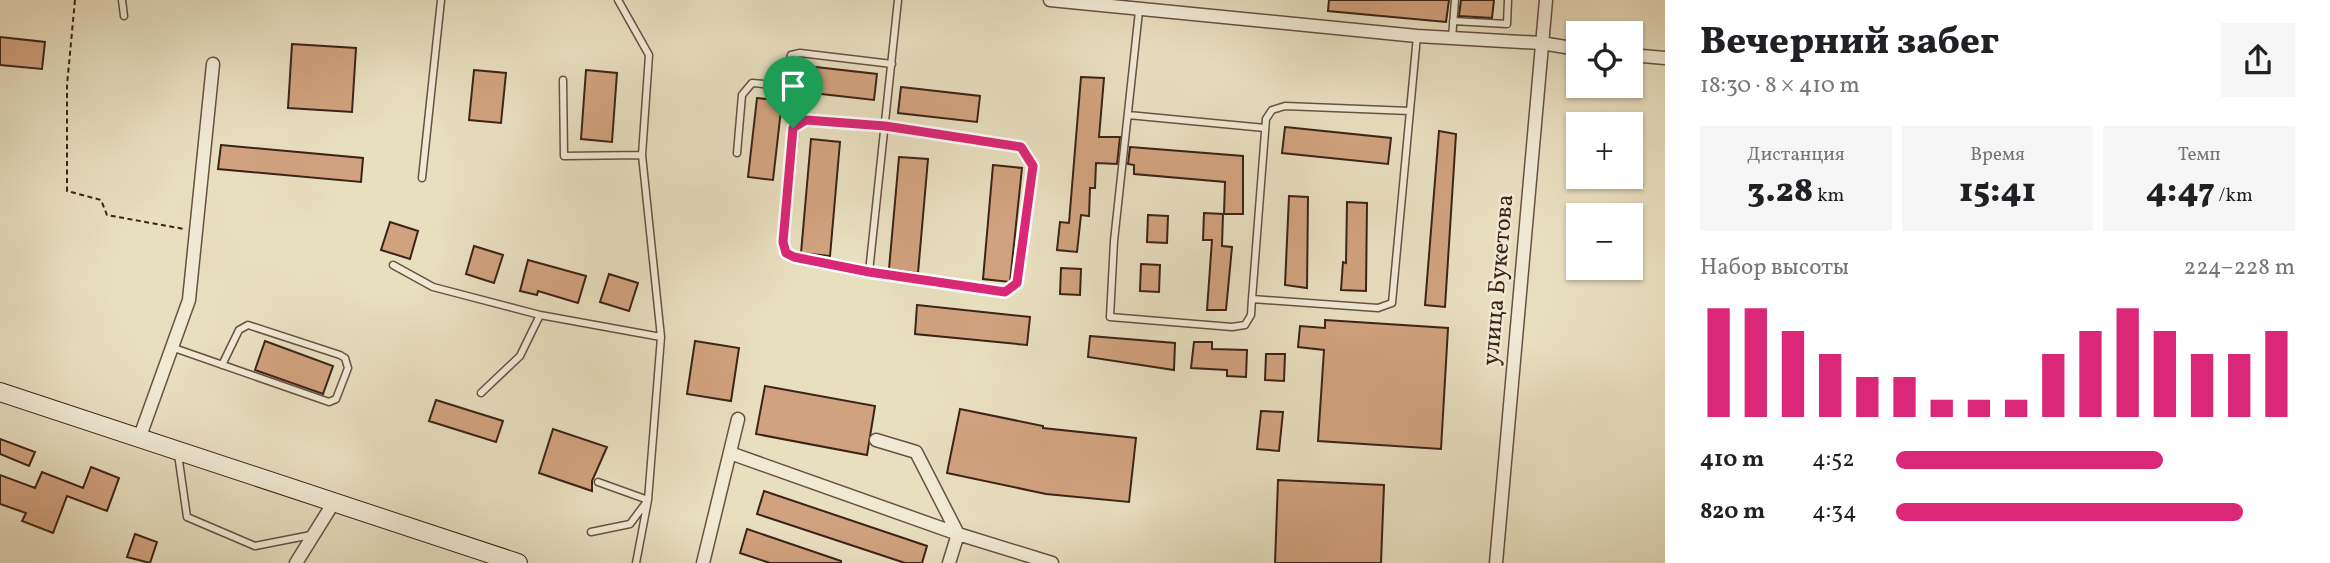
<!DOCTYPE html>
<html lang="ru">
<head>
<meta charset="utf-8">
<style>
	:root { --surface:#fff; --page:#f6f6f6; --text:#202124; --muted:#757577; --accent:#db2777 }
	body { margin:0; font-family:Vollkorn,serif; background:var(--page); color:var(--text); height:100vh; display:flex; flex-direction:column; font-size:26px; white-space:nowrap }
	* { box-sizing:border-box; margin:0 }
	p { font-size:23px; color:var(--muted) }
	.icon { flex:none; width:38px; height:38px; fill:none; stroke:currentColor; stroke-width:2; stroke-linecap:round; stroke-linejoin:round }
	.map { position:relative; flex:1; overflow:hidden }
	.sheet { display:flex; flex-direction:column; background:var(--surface); width:665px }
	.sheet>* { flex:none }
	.tools { position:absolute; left:1566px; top:21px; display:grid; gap:14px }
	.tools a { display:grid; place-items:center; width:77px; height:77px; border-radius:0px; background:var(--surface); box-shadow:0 2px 5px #0004; font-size:35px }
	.pin { position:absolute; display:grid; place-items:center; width:60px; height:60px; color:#fff; margin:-72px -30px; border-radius:50% 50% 50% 0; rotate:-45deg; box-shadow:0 0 7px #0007 }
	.pin .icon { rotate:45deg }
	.round { display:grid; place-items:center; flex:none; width:74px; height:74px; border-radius:0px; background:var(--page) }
	.headline { display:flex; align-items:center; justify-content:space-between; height:119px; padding:0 35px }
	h1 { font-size:38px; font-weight:800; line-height:52px }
	.metrics { display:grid; grid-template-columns:repeat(3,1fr); gap:10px; height:119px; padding:7px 35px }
	.metrics div { display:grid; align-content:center; border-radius:0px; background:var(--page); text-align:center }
	.metrics b { font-size:35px; font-weight:800 }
	.metrics small { font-size:19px; font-weight:400 }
	.metrics p { font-size:19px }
	.chart { height:196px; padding:14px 35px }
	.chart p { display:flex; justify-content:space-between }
	.chart svg { width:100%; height:126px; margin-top:7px; stroke:var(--accent); stroke-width:6 }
	ul { padding:0 35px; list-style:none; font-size:23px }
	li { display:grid; grid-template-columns:112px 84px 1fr; align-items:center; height:52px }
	li i { height:18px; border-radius:9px; background:var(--accent) }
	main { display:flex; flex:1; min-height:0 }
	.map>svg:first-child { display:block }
</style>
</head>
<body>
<main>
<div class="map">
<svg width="1665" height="563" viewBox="0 0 1665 563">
	<rect width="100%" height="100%" fill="#e8dfbf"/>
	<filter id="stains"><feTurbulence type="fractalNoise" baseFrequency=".00286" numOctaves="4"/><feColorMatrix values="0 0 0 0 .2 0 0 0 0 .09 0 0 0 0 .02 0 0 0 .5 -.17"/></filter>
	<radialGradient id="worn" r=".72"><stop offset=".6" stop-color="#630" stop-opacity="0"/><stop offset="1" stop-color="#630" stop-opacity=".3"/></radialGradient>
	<!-- building -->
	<path fill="#d1a27f" stroke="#3c2318" stroke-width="2" d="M1329,0h120l-3,22 -118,-11z
		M1461,0h33l-2,18 -33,-2z
		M0,37l45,5 -3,27 -42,-4z
		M292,44l64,4 -4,64 -64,-4z
		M798,65l79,9 -3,26 -79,-9z
		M474,70l32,3 -5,50 -32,-3z
		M586,70l31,3 -5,69 -31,-3z
		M1081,77l23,1 -5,59h21l-3,27 -21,-1 -1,25h-5l-1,28 -8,-1 -4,37 -20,-2 3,-28 9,1z
		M901,87l79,9 -3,26 -79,-9z
		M757,98l25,3 -9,79 -25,-3z
		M1285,127l106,11 -3,26 -106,-11z
		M1439,131l17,3 -11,173 -20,-2z
		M811,139l29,3 -10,114 -29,-3z
		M221,145l142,13 -2,24 -143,-13z
		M1130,147l113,9v58h-19l1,-32 -91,-8v-9l-6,-1z
		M899,157l29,2 -10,114 -29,-4z
		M993,165l29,3 -12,114 -27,-3z
		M1289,196l19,1 -1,91 -22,-3z
		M1347,202l20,1 -1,88 -25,-1 2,-28 3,1z
		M1204,213l19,1 -1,32 10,1 -6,63h-19l5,-70h-9z
		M1148,215l20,1 -1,27 -20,-1z
		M390,222l28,9 -8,28 -29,-9z
		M474,246l29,9 -9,28 -28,-9z
		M528,260l58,16 -8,27 -40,-12 -1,4 -17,-4z
		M1141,264l19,1 -1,27 -19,-1z
		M1061,268l20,1 -1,26 -20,-1z
		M609,274l29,9 -9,28 -29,-9z
		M917,305l113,12 -3,28 -112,-11z
		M1325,320l123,8 -7,121 -123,-8 6,-91 -26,-3 2,-21 25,2z
		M1090,336l85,7 -1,27 -86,-13z
		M265,341l68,25 -10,28 -68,-24z
		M695,341l44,7 -8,53 -44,-7z
		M1194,342h18v7l35,1 -1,27 -19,-1v-6l-36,-2z
		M1266,354h19l-1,27 -19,-1z
		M765,386l110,20 -8,49 -111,-21z
		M436,400l67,21 -7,21 -67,-21z
		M960,409l83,17v2l93,10 -7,64 -83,-8 -99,-21z
		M1261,411l22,1 -4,39 -22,-2z
		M553,429l54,18 -15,34v10l-53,-18z
		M0,439l35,13 -6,14 -29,-12z
		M91,467l28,11 -12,33 -40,-15 -14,37 -31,-12 4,-8 -26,-9v-29l35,13 7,-16 41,16z
		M1278,480l106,5 -3,78h-106z
		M764,491l163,55 -5,17h-17l-148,-49z
		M747,529l94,32v2h-71l-30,-10z
		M135,534l22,8 -7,21 -23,-6z"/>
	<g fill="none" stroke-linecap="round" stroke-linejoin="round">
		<defs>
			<path id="lane" d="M122,0l2,16
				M618,0l31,55 -7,100 19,182 -13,163 -12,63
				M1139,11l-25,230 -4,76 122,10 13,-2 6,-10 1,-16 14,-180 6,-9 13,-4 125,5
				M1453,21l54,3 1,-24
				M1452,38l3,-38
				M787,68l4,-13 9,-2 92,11
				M563,80l1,76 78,-1
				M1128,115l137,13
				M737,153l5,-58 10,-12c36,3 44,4 42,43
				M422,178l19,-178
				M393,265l40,22 107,28 121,22
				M869,272l-75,-15 -10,-9 12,-124 10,-4 79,6 136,21 12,19 -16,117 -8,8 -140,-19 29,-272
				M1252,299l126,9 14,-5 25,-267
				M174,348l155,54 7,-3 12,-31 -3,-10 -5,-3 -92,-30 -9,5 -17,35
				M481,393l39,-37 20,-41
				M178,454l9,63 68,29 56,-11
				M591,532l39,-8 18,-24 -50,-18"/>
			<path id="street" d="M1050,0l367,36 124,7 37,6
				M1631,55l34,3
				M139,439l50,-139 24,-236
				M876,440l40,12 42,82 -9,29
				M730,453l228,81 94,29
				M296,563l38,-61
				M703,563l35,-144
				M1496,563l50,-563"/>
			<path id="secondary" d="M0,392l518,171"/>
		</defs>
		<!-- lane casing -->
		<use href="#lane" stroke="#675242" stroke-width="9"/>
		<!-- street casing -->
		<use href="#street" stroke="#675242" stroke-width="15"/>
		<!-- secondary casing -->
		<use href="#secondary" stroke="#3c2318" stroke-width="20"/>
		<!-- path -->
		<path stroke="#3c2318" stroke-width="2" stroke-dasharray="5 3.5" stroke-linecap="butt" d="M75,0l-8,85v106l34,9 6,15 77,14"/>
		<!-- lane -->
		<use href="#lane" stroke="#f0ead5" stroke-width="6"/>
		<!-- street -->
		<use href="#street" stroke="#f0ead5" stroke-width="12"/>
		<!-- secondary -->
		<use href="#secondary" stroke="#f0ead5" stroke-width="18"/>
	</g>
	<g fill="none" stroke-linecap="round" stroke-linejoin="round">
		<defs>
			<path id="route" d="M806,120l79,6 136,21 12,19 -16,117 -12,9 -136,-20 -75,-15 -8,-4 -3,-11 10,-114z"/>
		</defs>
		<!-- route casing -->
		<use href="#route" stroke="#fff" stroke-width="14"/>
		<!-- route -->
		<use href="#route" stroke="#db2777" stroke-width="9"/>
	</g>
	<g text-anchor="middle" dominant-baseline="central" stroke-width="5" stroke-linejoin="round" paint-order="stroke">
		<!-- street labels -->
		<g font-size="24" fill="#3c2318" stroke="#f0ead5">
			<text transform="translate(1499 280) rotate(-85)">улица Букетова</text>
		</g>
	</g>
	<rect width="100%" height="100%" filter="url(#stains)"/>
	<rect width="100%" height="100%" fill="url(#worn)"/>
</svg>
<div class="tools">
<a><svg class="icon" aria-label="locate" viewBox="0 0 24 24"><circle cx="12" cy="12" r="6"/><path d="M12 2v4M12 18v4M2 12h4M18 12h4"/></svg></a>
<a>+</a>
<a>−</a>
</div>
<div class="pin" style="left:793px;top:128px;background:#1e9e55"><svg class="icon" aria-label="arrive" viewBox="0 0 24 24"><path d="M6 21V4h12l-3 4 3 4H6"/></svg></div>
</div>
<section class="sheet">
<div class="headline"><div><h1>Вечерний забег</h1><p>18:30 · 8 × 410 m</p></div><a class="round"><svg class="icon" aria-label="share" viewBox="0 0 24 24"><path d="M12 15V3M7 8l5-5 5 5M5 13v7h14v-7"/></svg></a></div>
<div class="metrics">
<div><p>Дистанция</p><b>3.28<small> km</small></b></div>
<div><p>Время</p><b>15:41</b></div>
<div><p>Темп</p><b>4:47<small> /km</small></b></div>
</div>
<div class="chart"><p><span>Набор высоты</span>224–228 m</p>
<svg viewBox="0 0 160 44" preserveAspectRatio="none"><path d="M5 44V6M15 44V6M25 44V14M35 44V22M45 44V30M55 44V30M65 44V38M75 44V38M85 44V38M95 44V22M105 44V14M115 44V6M125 44V14M135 44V22M145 44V22M155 44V14"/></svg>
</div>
<ul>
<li><b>410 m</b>4:52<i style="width:67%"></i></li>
<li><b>820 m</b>4:34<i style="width:87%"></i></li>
</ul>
</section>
</main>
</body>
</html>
